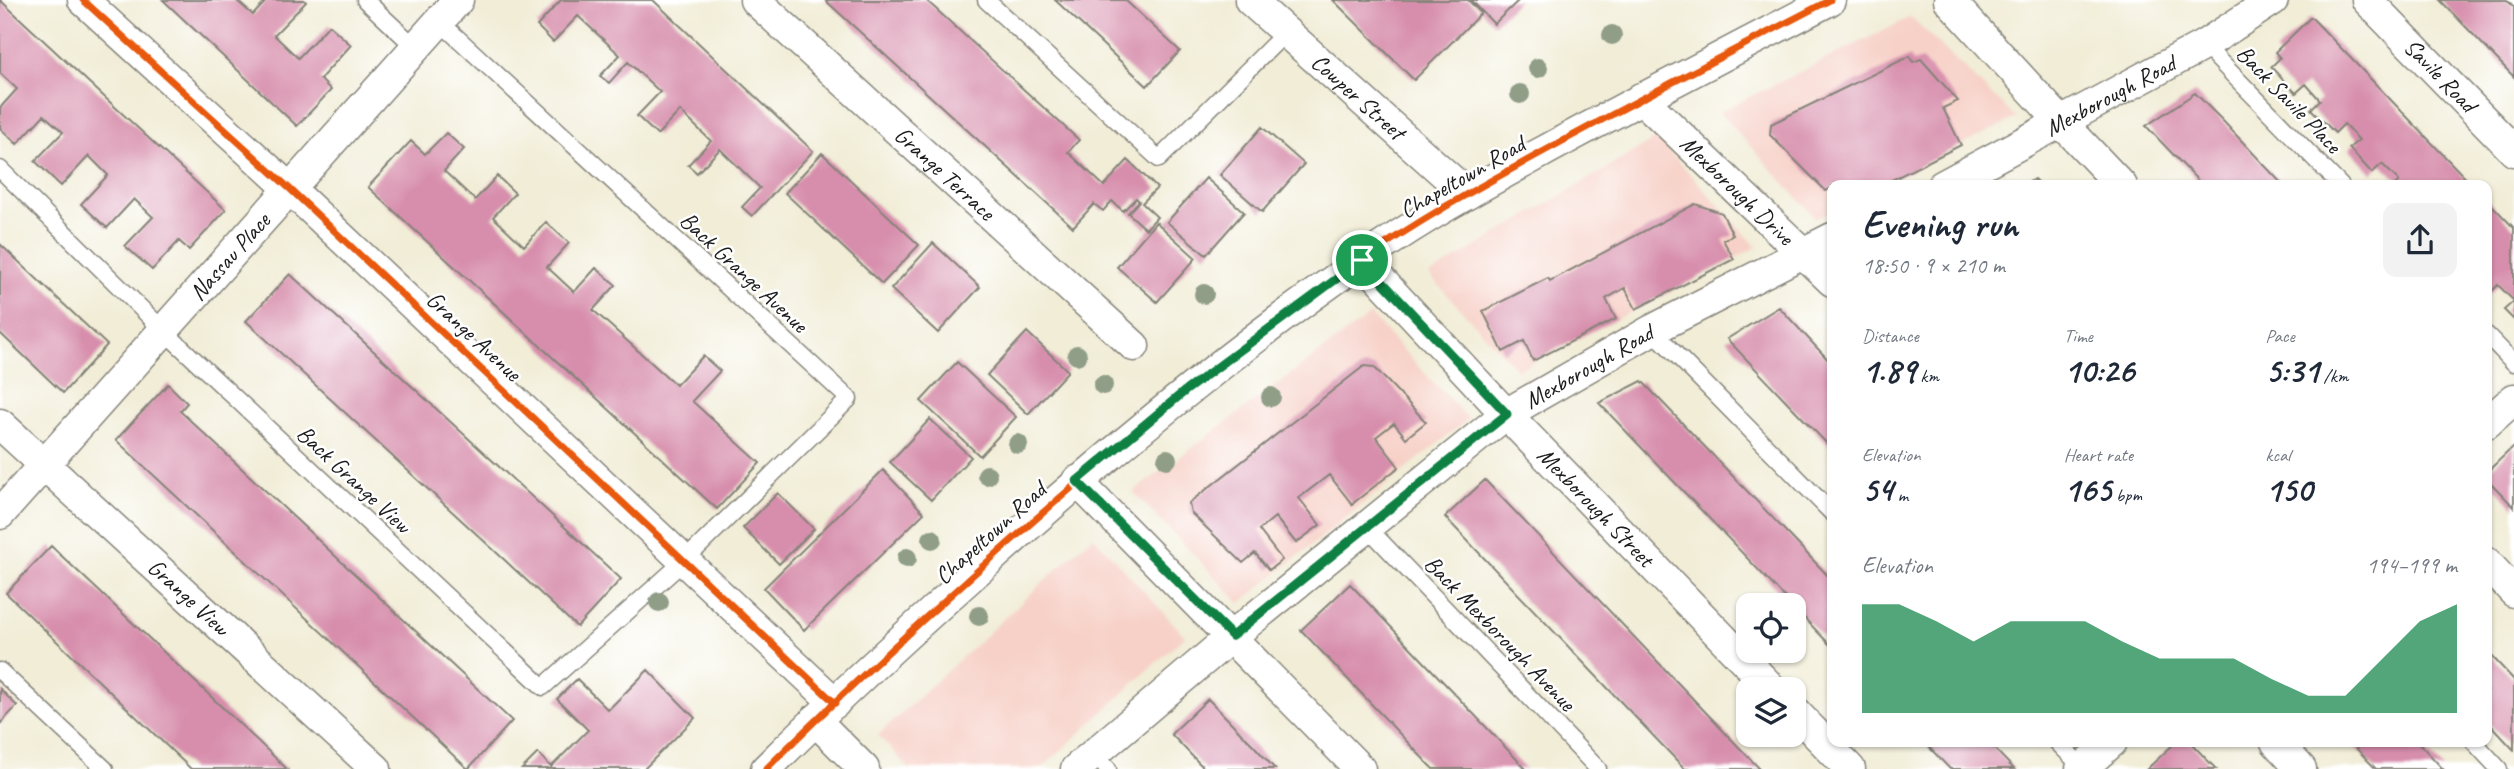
<!DOCTYPE html>
<html lang="en">
<head>
<meta charset="utf-8">
<style>
	:root { --surface:#fff; --page:#f2f2f3; --text:#1f2937; --muted:#747a83; --accent:#0b8043 }
	body { margin:0; font-family:Caveat,sans-serif; background:var(--page); color:var(--text); height:100vh; display:flex; flex-direction:column; font-size:26px; white-space:nowrap }
	* { box-sizing:border-box; margin:0 }
	p { font-size:23px; color:var(--muted) }
	.icon { flex:none; width:38px; height:38px; fill:none; stroke:currentColor; stroke-width:2; stroke-linecap:round; stroke-linejoin:round }
	.map { position:relative; flex:1; overflow:hidden }
	.drawer { position:absolute; left:1827px; top:180px; width:665px; height:567px; display:flex; flex-direction:column; background:var(--surface); border-radius:14px; box-shadow:0 2px 5px #0004 }
	.drawer>* { flex:none }
	.fabs { position:absolute; left:1736px; top:593px; display:grid; gap:14px }
	.fabs a { display:grid; place-items:center; width:70px; height:70px; border-radius:14px; background:var(--surface); box-shadow:0 2px 5px #0004; font-size:35px }
	.pin { position:absolute; display:grid; place-items:center; width:60px; height:60px; color:#fff; margin:-30px; border:4px solid #fff; border-radius:50%; box-shadow:0 2px 7px #0007 }
	.round { display:grid; place-items:center; flex:none; width:74px; height:74px; border-radius:14px; background:var(--page) }
	.headline { display:flex; align-items:center; justify-content:space-between; height:119px; padding:0 35px }
	h1 { font-size:38px; font-weight:600; line-height:52px }
	.metrics { display:grid; grid-template-columns:repeat(3,1fr); gap:10px; height:119px; padding:7px 35px }
	.metrics div { display:grid; align-content:center }
	.metrics b { font-size:35px; font-weight:600 }
	.metrics small { font-size:19px; font-weight:400 }
	.metrics p { font-size:19px }
	.chart { height:196px; padding:14px 35px }
	.chart p { display:flex; justify-content:space-between }
	.chart svg { width:100%; height:126px; margin-top:7px; fill:var(--accent); opacity:.7 }
	.map>svg:first-child { display:block }
</style>
</head>
<body>
<div class="map">
<svg width="2514" height="769" viewBox="0 0 2514 769">
	<rect width="100%" height="100%" fill="#fff"/>
	<filter id="ink" filterUnits="userSpaceOnUse"><feTurbulence type="fractalNoise" baseFrequency=".0143" numOctaves="2"/><feDisplacementMap in="SourceGraphic" scale="14" xChannelSelector="R" yChannelSelector="G"/><feConvolveMatrix kernelMatrix="1 2 1 2 8 2 1 2 1" color-interpolation-filters="sRGB"/></filter>
	<filter id="wash" filterUnits="userSpaceOnUse"><feTurbulence type="fractalNoise" baseFrequency=".00686" numOctaves="4" result="noise"/><feDisplacementMap in="SourceGraphic" scale="28" xChannelSelector="R" yChannelSelector="G"/><feGaussianBlur stdDeviation="1.57" result="paint"/><feColorMatrix in="noise" values="0 0 0 0 0 0 0 0 0 0 0 0 0 0 0 0 0 1.4 0 .05"/><feComposite in="paint" operator="in"/></filter>
	<g filter="url(#wash)">
		<rect width="100%" height="100%" fill="#f1edd7"/>
		<!-- built -->
		<path fill="#f7d1c8" d="M1911,17l105,101 -135,67 -49,1v24l-16,8 -97,-106z
			M1657,138l100,109 -240,123 -88,-95z
			M1370,315l98,104 -228,184 -107,-111z
			M1093,536l92,100 -144,133h-132l-31,-34z"/>
		<g id="blocks">
			<!-- building -->
			<path fill="#d78eac" d="M0,0l226,210 -37,40 -10,-9 -27,29 -27,-24 28,-29 -19,-18 -27,29 -26,-24 27,-29 -19,-19 -28,30 -26,-25 28,-29 -19,-17 -27,29 -17,-16v-20l17,-19 -17,-16z
				M163,0h73l17,15 14,-15h37l2,2 -32,33 24,23 31,-33 22,20 -31,34 11,11 -34,36z
				M561,0h92l160,151 -61,65 -10,-9 18,-19 -40,-39 -23,24 -9,-8 23,-24 -31,-30 -23,24 -20,-19 23,-24 -32,-30 -19,21 -9,-7 20,-21 -42,-39 -25,26 -16,-16z
				M825,0h101l153,140 -11,12 36,34 24,-26 29,28 -15,15 15,14 -11,12 -18,-16 11,-12 -3,-3 -13,13 -11,-10 -9,10 -9,-7 -21,23z
				M1055,0h70l55,51 -33,35z
				M1333,0h135l13,13 -67,67z
				M1471,0h48l-25,24z
				M2440,0h67l7,7v70z
				M2311,17l77,80 85,89h-79l5,-5 -17,-17 -10,9 -23,-25 10,-8 -15,-16 -9,9 -24,-24 9,-9 -14,-16 -10,9 -11,-11 -14,-15 9,-9 -5,-6z
				M1910,56l3,6 8,-3 37,42 -15,7 18,37 -81,41h-48v2l-6,3 -56,-56 1,-11z
				M2195,93l27,27 62,66h-81l-57,-60z
				M1262,127l42,37 -42,48 -42,-37z
				M446,133l18,16 -20,22 31,29 22,-24 18,17 -22,24 31,29 22,-24 23,21 -22,24 27,25 22,-24 20,17 -23,25 83,75 27,-29 17,15 -28,30 68,62 -43,46 -349,-322 43,-46 14,13z
				M822,153l97,92 -37,39 -97,-91z
				M1206,178l38,34 -38,43 -39,-33z
				M2034,179l7,7h-18z
				M2487,200l27,28v92l-10,-10 10,-9 -16,-16 -9,9 -2,-2z
				M1695,204l27,9 11,22 -10,5 11,19 -98,50 -11,-21 -19,11 10,20 -83,42 -9,-20 -21,11 -20,-41 65,-33 2,3z
				M1156,222l40,36 -39,44 -40,-35z
				M933,243l47,44 -42,46 -47,-44z
				M0,244l107,101 -44,48 -63,-60z
				M290,274l331,305 -44,48 -331,-306z
				M1779,307l53,57v85l-105,-110z
				M1027,332l41,39 -40,43 -41,-39z
				M957,362l59,55 -36,39 -59,-55z
				M1364,366l10,1 52,55 -20,16 -12,-15 -18,14 23,30 -47,37 -23,-29 -30,23 21,27 -24,18 -21,-26 -16,13 23,30 -13,10 -14,-17 -12,10 -52,-50 -2,-10z
				M1642,381l190,199v67l-233,-244z
				M168,384l19,19 -7,8 332,310 -44,48 -352,-329z
				M930,419l41,38 -40,43 -41,-38z
				M2514,446v61l-27,-28v-7z
				M883,470l41,43 -120,117 -40,-42z
				M1485,480l248,261 27,28h-75l-66,-69 -174,-183z
				M778,493l36,36 -35,35 -36,-36z
				M51,546l152,143 84,80h-96l-84,-80 -101,-96z
				M1350,584l22,23 154,162h-93l-132,-139z
				M2487,651l27,29v70l-27,-29z
				M648,670l47,48 -51,51h-122l16,-16 13,14 37,-37 -31,-31 20,-20 31,31z
				M0,689l17,17 -17,18z
				M1208,699l46,47 21,23h-70l-11,-11 -23,-24z
				M1924,742h64l26,27h-64z
				M2176,742h14l26,27h-69z
				M2350,742h68l25,27h-67z"/>
		</g>
	</g>
	<g filter="url(#ink)">
		<use href="#blocks" fill-opacity="0" stroke="#86847a" stroke-width="2"/>
		<g fill="none" stroke-linecap="round" stroke-linejoin="round">
			<defs>
				<path id="service" d="M365,0l50,47
					M986,0l173,159 126,-126
					M2204,45l137,141
					M0,169l164,162 379,356 141,-126 165,-162 -410,-378
					M1652,330l180,183
					M2487,335l27,28
					M1368,528l230,241
					M0,671l105,98
					M2057,742l27,27
					M2474,742l25,27
					M1093,753l15,16"/>
				<g id="minor">
					<path d="M83,0l207,189 545,514"/>
					<path id="s1" d="M755,0l379,346"/>
					<path id="s2" d="M1250,0l217,194"/>
					<path d="M1949,0l113,123 60,63"/>
					<path id="s3" d="M2367,0l147,151"/>
					<path id="s4" d="M1641,98l191,183"/>
					<path id="s5" d="M1942,186l262,-141 69,-45"/>
					<path id="s6" d="M1362,260l144,154 267,276"/>
					<path d="M2487,423l27,-24"/>
					<path id="s7" d="M0,424l376,345"/>
					<path d="M1077,481l283,288"/>
					<path id="s8" d="M0,514l458,-514"/>
					<path d="M2487,563l27,29"/>
					<path d="M1794,711l56,58"/>
					<path d="M815,720l49,49"/>
					<path d="M2276,742l25,27"/>
					<path d="M766,769c71,-71 144,-138 218,-204 120,-108 244,-212 377,-304 56,-40 116,-73 176,-106 97,-53 195,-104 293,-155"/>
					<path id="s9" d="M1076,769l156,-133 274,-222 146,-84 180,-92"/>
					<path d="M2081,769l31,-27"/>
				</g>
			</defs>
			<!-- service casing -->
			<use href="#service" stroke="#86847a" stroke-width="19"/>
			<!-- minor casing -->
			<use href="#minor" stroke="#86847a" stroke-width="33"/>
			<!-- service -->
			<use href="#service" stroke="#fff" stroke-width="16"/>
			<!-- minor -->
			<use href="#minor" stroke="#fff" stroke-width="30"/>
			<defs>
				<path id="cycleway" d="M83,0l207,189 545,514
					M766,769c71,-71 144,-138 218,-204 120,-108 244,-212 377,-304 56,-40 116,-73 176,-106 97,-53 195,-104 293,-155"/>
			</defs>
			<!-- cycleway casing -->
			<use href="#cycleway" stroke="#fff" stroke-width="11"/>
			<!-- cycleway -->
			<use href="#cycleway" stroke="#e8590c" stroke-width="7"/>
		</g>
		<!-- trees -->
		<g fill="#909e88">
			<circle cx="1612" cy="35" r="10"/>
			<circle cx="1538" cy="68" r="10"/>
			<circle cx="1520" cy="94" r="10"/>
			<circle cx="1204" cy="294" r="10"/>
			<circle cx="1077" cy="355" r="10"/>
			<circle cx="1103" cy="385" r="10"/>
			<circle cx="1271" cy="397" r="10"/>
			<circle cx="1018" cy="444" r="10"/>
			<circle cx="1167" cy="459" r="10"/>
			<circle cx="987" cy="475" r="10"/>
			<circle cx="932" cy="539" r="10"/>
			<circle cx="907" cy="558" r="10"/>
			<circle cx="659" cy="602" r="10"/>
			<circle cx="979" cy="616" r="10"/>
		</g>
	</g>
	<g fill="none" stroke-linecap="round" stroke-linejoin="round" filter="url(#ink)">
		<defs>
			<path id="route" d="M1362,260l145,154 -275,222 -155,-155 108,-90z"/>
		</defs>
		<!-- route casing -->
		<use href="#route" stroke="#fff" stroke-width="14"/>
		<!-- route -->
		<use href="#route" stroke="#0b8043" stroke-width="9"/>
	</g>
	<g text-anchor="middle" dominant-baseline="central" stroke-width="5" stroke-linejoin="round" paint-order="stroke">
		<!-- street labels -->
		<g font-size="24" fill="#1c1c1c" stroke="#fff">
			<text stroke="none"><textPath href="#s3" startOffset="105">Savile Road</textPath></text>
			<text stroke="none"><textPath href="#s2" startOffset="145">Cowper Street</textPath></text>
			<text stroke="none"><textPath href="#s5" startOffset="191">Mexborough Road</textPath></text>
			<text transform="translate(2289 99) rotate(46)">Back Savile Place</text>
			<text stroke="none"><textPath href="#s1" startOffset="257">Grange Terrace</textPath></text>
			<text transform="translate(1462 177) rotate(-30)">Chapeltown Road</text>
			<text stroke="none"><textPath href="#s4" startOffset="133">Mexborough Drive</textPath></text>
			<text stroke="none"><textPath href="#s8" startOffset="345">Nassau Place</textPath></text>
			<text transform="translate(744 272) rotate(43)">Back Grange Avenue</text>
			<text transform="translate(474 336) rotate(43)">Grange Avenue</text>
			<text stroke="none"><textPath href="#s9" startOffset="653">Mexborough Road</textPath></text>
			<text transform="translate(354 479) rotate(43)">Back Grange View</text>
			<text stroke="none"><textPath href="#s6" startOffset="340">Mexborough Street</textPath></text>
			<text transform="translate(990 533) rotate(-42)">Chapeltown Road</text>
			<text stroke="none"><textPath href="#s7" startOffset="256">Grange View</textPath></text>
			<text transform="translate(1500 633) rotate(46)">Back Mexborough Avenue</text>
		</g>
	</g>
</svg>
<div class="fabs">
<a><svg class="icon" aria-label="locate" viewBox="0 0 24 24"><circle cx="12" cy="12" r="6"/><path d="M12 2v4M12 18v4M2 12h4M18 12h4"/></svg></a>
<a><svg class="icon" aria-label="layers" viewBox="0 0 24 24"><path d="M12 4l9 5-9 5-9-5zM3 14l9 5 9-5"/></svg></a>
</div>
<div class="pin" style="left:1362px;top:260px;background:#1e9e55"><svg class="icon" aria-label="arrive" viewBox="0 0 24 24"><path d="M6 21V4h12l-3 4 3 4H6"/></svg></div>
<section class="drawer">
<div class="headline"><div><h1>Evening run</h1><p>18:50 · 9 × 210 m</p></div><a class="round"><svg class="icon" aria-label="share" viewBox="0 0 24 24"><path d="M12 15V3M7 8l5-5 5 5M5 13v7h14v-7"/></svg></a></div>
<div class="metrics">
<div><p>Distance</p><b>1.89<small> km</small></b></div>
<div><p>Time</p><b>10:26</b></div>
<div><p>Pace</p><b>5:31<small> /km</small></b></div>
</div>
<div class="metrics">
<div><p>Elevation</p><b>54<small> m</small></b></div>
<div><p>Heart rate</p><b>165<small> bpm</small></b></div>
<div><p>kcal</p><b>150</b></div>
</div>
<div class="chart"><p><span>Elevation</span>194–199 m</p>
<svg viewBox="0 0 160 44" preserveAspectRatio="none"><path d="M0 44V6L10 6L20 12L30 19L40 12L50 12L60 12L70 19L80 25L90 25L100 25L110 32L120 38L130 38L140 25L150 12L160 6V44z"/></svg>
</div>
</section>
</div>
</body>
</html>
